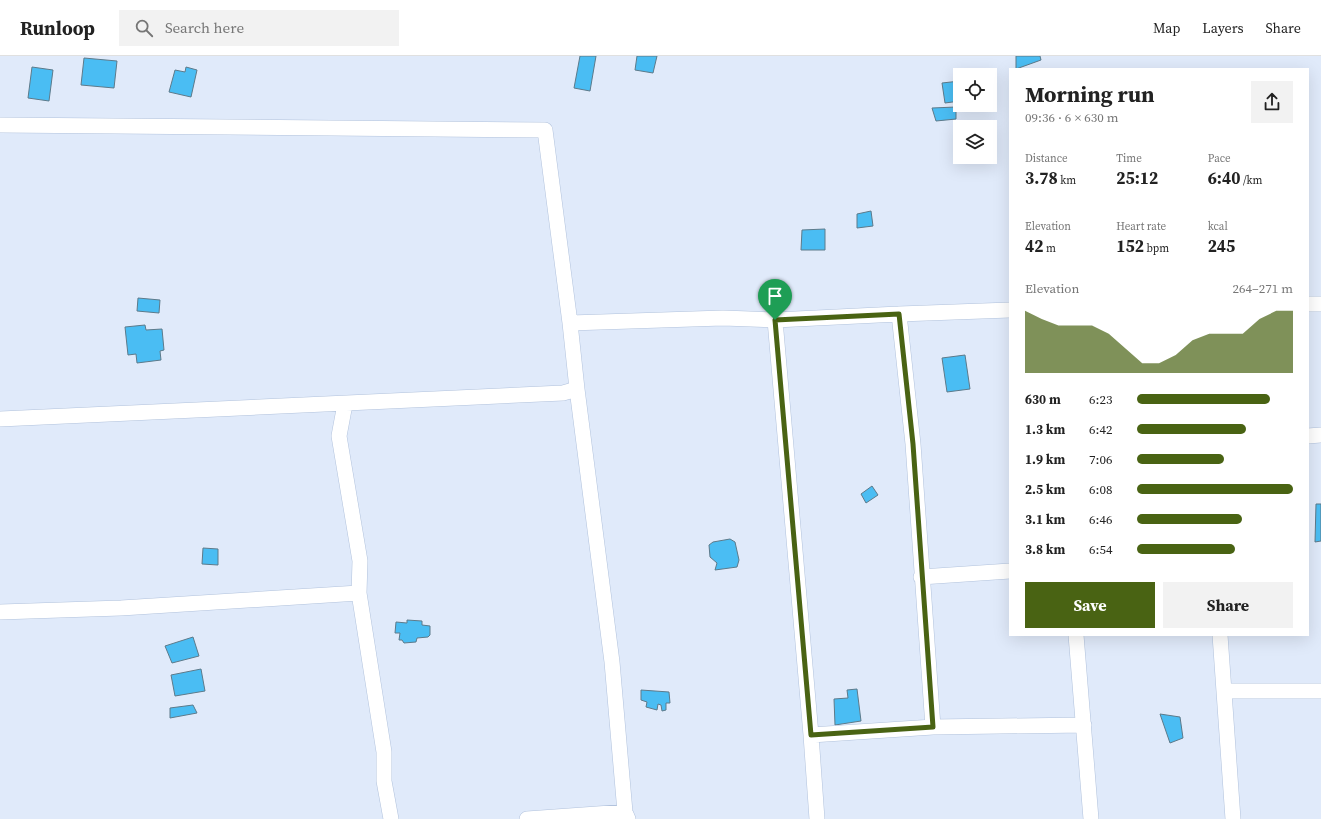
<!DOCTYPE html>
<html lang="en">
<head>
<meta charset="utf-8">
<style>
	:root { --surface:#fff; --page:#f2f2f2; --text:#222; --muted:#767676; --line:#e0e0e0; --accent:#496313 }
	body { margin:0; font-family:"Source Serif 4",serif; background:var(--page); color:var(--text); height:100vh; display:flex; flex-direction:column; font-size:15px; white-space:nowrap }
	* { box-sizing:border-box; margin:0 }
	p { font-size:13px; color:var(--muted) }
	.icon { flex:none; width:22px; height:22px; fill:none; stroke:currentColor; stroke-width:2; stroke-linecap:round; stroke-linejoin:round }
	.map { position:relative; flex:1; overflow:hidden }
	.sheet { position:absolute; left:1009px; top:12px; width:300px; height:568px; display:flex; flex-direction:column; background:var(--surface); border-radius:0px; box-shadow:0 4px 16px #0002 }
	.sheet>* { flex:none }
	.buttons { position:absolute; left:953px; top:12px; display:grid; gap:8px }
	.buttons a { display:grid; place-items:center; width:44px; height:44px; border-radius:0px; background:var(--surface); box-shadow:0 4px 16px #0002; font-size:20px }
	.pin { position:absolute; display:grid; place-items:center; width:34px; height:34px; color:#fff; margin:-41px -17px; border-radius:50% 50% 50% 0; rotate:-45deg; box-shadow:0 0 4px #0007 }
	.pin .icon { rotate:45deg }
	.round { display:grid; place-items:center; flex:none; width:42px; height:42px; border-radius:0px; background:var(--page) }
	.headline { display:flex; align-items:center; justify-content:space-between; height:68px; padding:0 16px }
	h1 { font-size:22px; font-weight:700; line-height:30px }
	.figures { display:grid; grid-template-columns:repeat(3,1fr); gap:6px; height:68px; padding:4px 16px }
	.figures div { display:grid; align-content:center }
	.figures b { font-size:17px; font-weight:700 }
	.figures small { font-size:11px; font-weight:400 }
	.figures p { font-size:11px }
	.chart { height:112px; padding:8px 16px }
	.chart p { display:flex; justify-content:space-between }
	.chart svg { width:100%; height:72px; margin-top:4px; fill:var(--accent); opacity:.7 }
	.cta { display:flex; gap:8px; margin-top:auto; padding:8px 16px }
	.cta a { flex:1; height:46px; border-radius:0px; background:var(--accent); color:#fff; font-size:16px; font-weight:700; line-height:46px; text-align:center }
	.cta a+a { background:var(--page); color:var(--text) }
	ul { padding:0 16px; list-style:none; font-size:13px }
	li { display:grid; grid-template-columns:64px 48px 1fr; align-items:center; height:30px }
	li i { height:10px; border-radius:5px; background:var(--accent) }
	header { display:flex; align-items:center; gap:24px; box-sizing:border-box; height:56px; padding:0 20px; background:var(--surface); border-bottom:1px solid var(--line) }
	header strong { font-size:19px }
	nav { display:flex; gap:22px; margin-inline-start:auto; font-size:14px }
	.search { width:280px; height:36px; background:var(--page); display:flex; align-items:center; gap:10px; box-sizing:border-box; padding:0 14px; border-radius:0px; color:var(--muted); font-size:15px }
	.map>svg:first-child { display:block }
</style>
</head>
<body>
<header>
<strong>Runloop</strong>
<div class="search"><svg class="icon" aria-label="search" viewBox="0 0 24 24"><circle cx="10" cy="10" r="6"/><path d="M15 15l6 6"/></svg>Search here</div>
<nav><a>Map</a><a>Layers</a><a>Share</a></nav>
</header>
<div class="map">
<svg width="1321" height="763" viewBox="0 0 1321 763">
	<rect width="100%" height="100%" fill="#e0eafa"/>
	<!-- building -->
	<path fill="#4abdf3" stroke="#5d7a8a" d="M580,0h16l-6,35 -16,-3z
		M637,0h20l-4,17 -18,-3z
		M1016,0h24l1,4 -25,9z
		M84,2l33,3 -3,27 -33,-3z
		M32,11l21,3 -4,31 -21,-3z
		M186,11l11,3 -6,27 -22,-5 6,-22 10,2z
		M960,25v20l-15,2 -3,-20z
		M956,51v12l-20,2 -4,-13z
		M871,155l2,15 -16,2v-14z
		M825,173v21h-24l1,-20z
		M138,242l22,2 -1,13 -22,-2z
		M145,269l1,5 16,-1 2,21 -4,1 1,9 -24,3 -1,-9 -8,1 -3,-28z
		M965,299l5,34 -23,3 -5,-34z
		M872,430l6,9 -12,8 -5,-9z
		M1316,448h5v37l-6,1z
		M730,483l5,3 4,18 -2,7 -22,3 2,-7 -7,-6 -1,-12 4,-3z
		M203,492l15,1v16l-16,-1z
		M407,564l15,1v4l8,1v9l-2,2 -11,1 -1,4 -12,1 -2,-3h-3l1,-7h-5l1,-11 11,1z
		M193,581l6,19 -27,7 -7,-17z
		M201,613l4,22 -30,5 -4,-21z
		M857,633l4,32 -26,4 -1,-26 14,-1 -1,-8z
		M641,634l28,2 1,11h-4v7l-4,1 -1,-6 -3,-1 -1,6 -11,-3 1,-5 -6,-2z
		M193,649l4,8 -27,5v-10z
		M1160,658l20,3 3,21 -13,5z"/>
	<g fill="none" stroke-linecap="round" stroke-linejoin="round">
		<defs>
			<path id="minor" d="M0,69l545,5 25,193 7,66 35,273 13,150 3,7
				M1308,248h13
				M899,258l14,130 20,283 151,-2
				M775,264l36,415 6,84
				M570,267l153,-5 52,2 124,-6 111,-4
				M345,348l-6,32 21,125 -1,32 25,159v29l7,38
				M0,363l563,-26 14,-4
				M1308,380l13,-1
				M921,521l89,-6
				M0,556l121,-4 238,-15
				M1076,579l15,184
				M1220,579l13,184
				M1225,635h96
				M811,679l122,-8
				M527,763l98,-7"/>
		</defs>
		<!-- minor casing -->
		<use href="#minor" stroke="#b1c2dc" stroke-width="16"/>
		<!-- minor -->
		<use href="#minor" stroke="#fff" stroke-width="15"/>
	</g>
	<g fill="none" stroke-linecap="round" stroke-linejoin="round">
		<defs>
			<path id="route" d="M899,258l14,130 20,283 -122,8 -36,-415z"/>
		</defs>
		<!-- route casing -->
		<use href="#route" stroke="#fff" stroke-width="8"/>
		<!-- route -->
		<use href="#route" stroke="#496313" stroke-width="5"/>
	</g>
</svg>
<div class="buttons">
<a><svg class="icon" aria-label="locate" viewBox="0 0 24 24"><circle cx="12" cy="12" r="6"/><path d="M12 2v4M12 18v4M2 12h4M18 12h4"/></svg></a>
<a><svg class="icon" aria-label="layers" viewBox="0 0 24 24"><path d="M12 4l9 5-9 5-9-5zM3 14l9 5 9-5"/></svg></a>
</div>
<div class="pin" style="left:775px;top:264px;background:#1e9e55"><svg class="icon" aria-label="arrive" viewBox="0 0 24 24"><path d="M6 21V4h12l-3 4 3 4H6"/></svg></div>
<section class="sheet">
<div class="headline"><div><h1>Morning run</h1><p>09:36 · 6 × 630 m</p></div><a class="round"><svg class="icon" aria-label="share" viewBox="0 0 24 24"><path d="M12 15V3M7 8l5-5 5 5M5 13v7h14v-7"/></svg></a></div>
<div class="figures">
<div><p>Distance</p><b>3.78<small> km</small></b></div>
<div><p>Time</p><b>25:12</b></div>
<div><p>Pace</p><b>6:40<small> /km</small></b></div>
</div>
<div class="figures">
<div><p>Elevation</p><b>42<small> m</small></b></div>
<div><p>Heart rate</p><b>152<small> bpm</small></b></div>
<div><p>kcal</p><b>245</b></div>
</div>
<div class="chart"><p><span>Elevation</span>264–271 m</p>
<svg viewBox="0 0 160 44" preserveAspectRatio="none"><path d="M0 44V6L10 11L20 15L30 15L40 15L50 20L60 29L70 38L80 38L90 33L100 24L110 20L120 20L130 20L140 11L150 6L160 6V44z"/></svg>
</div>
<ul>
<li><b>630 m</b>6:23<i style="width:85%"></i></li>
<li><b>1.3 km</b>6:42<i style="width:70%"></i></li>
<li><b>1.9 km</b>7:06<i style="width:56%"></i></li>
<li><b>2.5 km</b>6:08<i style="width:100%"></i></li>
<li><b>3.1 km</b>6:46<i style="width:67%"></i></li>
<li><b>3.8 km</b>6:54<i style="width:63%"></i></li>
</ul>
<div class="cta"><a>Save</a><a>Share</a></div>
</section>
</div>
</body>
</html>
